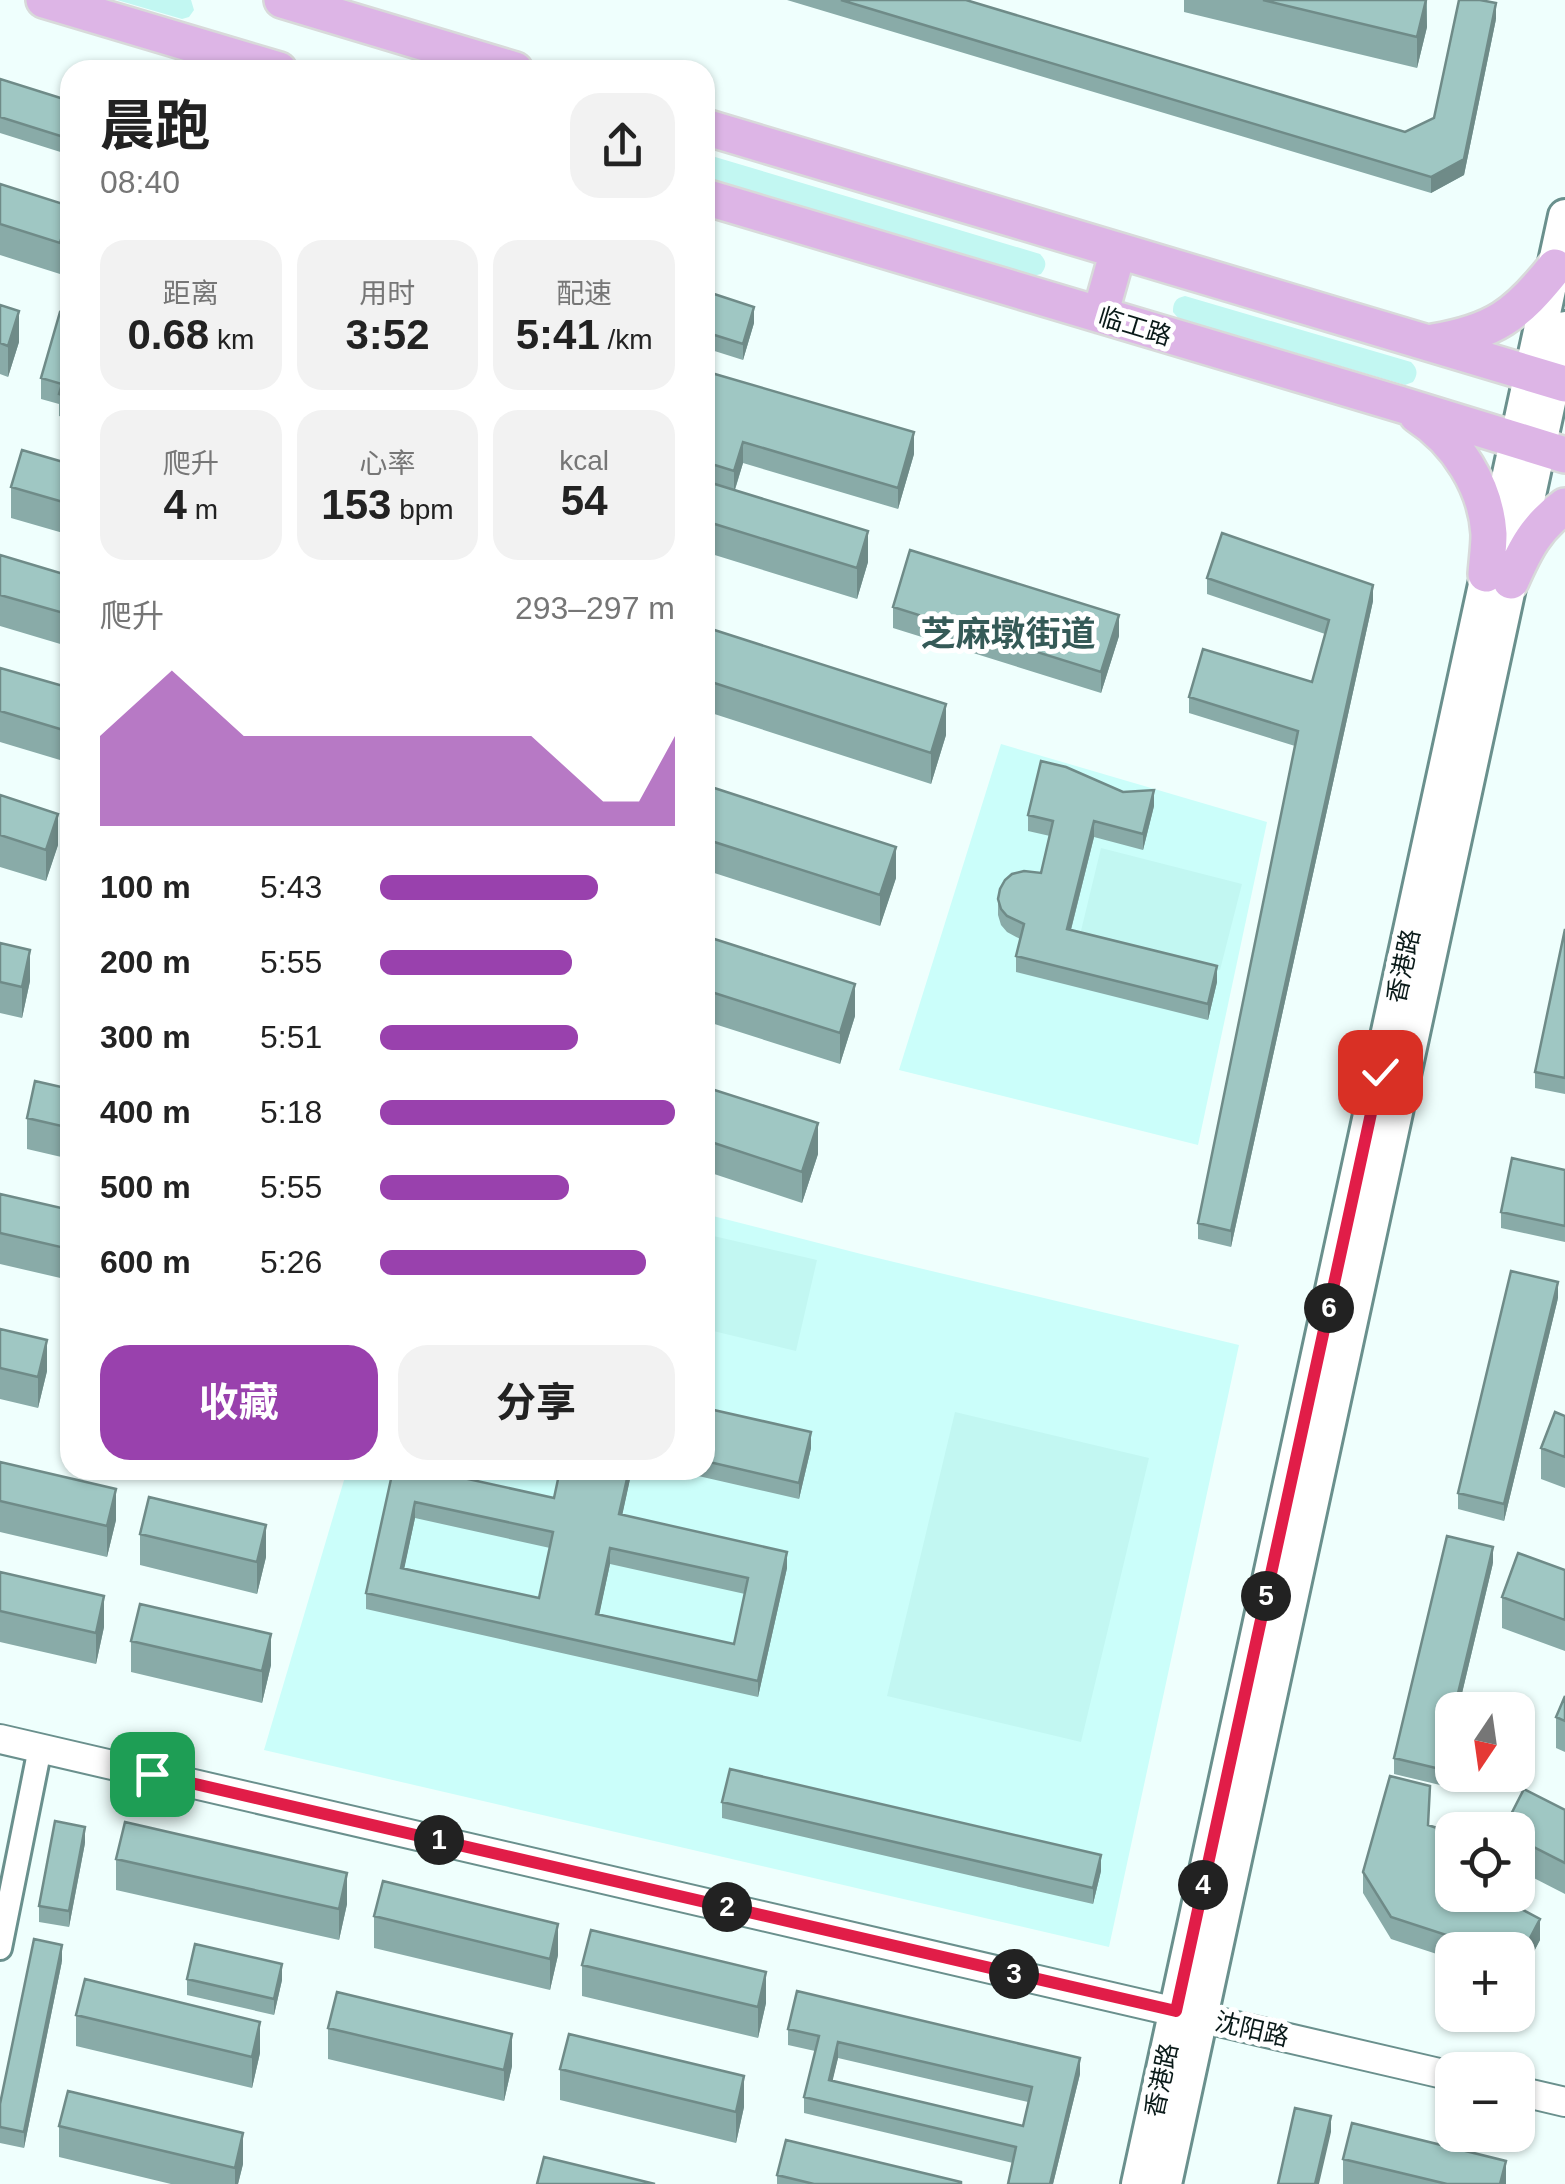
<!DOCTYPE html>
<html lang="zh">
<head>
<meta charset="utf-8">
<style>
	:root { --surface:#fff; --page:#f2f2f2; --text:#222; --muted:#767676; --accent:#9941ad }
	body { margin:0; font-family:Helvetica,"Noto Sans SC",sans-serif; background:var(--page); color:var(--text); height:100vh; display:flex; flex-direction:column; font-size:38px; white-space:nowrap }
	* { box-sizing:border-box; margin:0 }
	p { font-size:32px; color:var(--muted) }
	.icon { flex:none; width:55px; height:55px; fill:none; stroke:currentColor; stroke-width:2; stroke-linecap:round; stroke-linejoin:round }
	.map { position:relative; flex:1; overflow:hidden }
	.details { position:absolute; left:60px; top:60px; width:655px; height:1420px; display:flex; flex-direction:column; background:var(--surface); border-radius:30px; box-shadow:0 2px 8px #0004 }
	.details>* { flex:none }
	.needle { width:65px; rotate:193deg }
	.tools { position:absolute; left:1435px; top:1692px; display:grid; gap:20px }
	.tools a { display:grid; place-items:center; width:100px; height:100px; border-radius:20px; background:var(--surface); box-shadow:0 2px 8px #0004; font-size:50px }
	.pin { position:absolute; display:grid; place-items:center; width:85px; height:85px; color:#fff; margin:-42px; border-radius:20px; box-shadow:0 5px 15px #0006 }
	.km { position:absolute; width:50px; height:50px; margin:-25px; border-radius:50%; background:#222; color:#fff; font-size:28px; line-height:50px; text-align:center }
	.round { display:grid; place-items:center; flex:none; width:105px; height:105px; border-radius:30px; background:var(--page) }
	.summary { display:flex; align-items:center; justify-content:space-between; height:170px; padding:0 40px }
	h1 { font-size:55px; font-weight:700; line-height:75px }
	.metrics { display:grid; grid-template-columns:repeat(3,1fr); gap:15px; height:170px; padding:10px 40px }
	.metrics div { display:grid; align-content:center; border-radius:25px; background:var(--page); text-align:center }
	.metrics b { font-size:42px; font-weight:700 }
	.metrics small { font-size:28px; font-weight:400 }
	.metrics p { font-size:28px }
	.chart { height:280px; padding:20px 40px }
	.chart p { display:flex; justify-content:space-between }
	.chart svg { width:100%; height:180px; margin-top:10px; fill:var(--accent); opacity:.7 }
	.cta { display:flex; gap:20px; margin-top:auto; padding:20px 40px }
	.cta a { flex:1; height:115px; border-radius:30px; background:var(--accent); color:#fff; font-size:40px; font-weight:700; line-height:115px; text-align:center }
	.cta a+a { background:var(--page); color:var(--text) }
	ul { padding:0 40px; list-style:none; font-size:32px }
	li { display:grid; grid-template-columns:160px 120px 1fr; align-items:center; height:75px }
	li i { height:25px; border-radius:12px; background:var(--accent) }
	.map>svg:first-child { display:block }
</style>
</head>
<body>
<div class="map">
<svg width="1565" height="2184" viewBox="0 0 1565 2184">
	<rect width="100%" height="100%" fill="#effffd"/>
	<!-- built -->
	<path fill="#cbfefa" d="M1001,744l266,78 -69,323 -299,-75z
		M705,1214l160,41 374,90 -130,602 -845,-197 83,-280h358z"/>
	<!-- green -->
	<path fill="#c2f7f2" d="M117,0h74l3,10 -5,7 -7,2z
		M705,154l335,100c7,7 7,12 1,20l-8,2 -328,-98z
		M1185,296l226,66c7,7 7,12 2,20l-8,3 -226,-66 -6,-7c0,-9 2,-14 12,-16z
		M1101,848l141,36 -22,86 -140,-35z
		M705,1234l112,26 -21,91 -91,-22z
		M955,1412l194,46 -68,284 -194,-46z"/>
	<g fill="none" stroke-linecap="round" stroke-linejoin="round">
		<defs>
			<path id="minor" d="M0,1948l40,-200"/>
			<path id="tertiary" d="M0,1739l1452,337
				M1518,2091l47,11"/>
			<path id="secondary" d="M1138,2184l427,-1968
				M1165,2184l400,-1856"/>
			<path id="primary" d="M44,0l235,70
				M282,0l233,70
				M705,127l860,257
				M705,197l694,207 166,51
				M1100,315l18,-64
				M1433,342c61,-10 84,-27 122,-75
				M1417,415c40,26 69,71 72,119 0,13 -2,27 -3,40
				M1511,581c14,-32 25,-54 54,-75"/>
		</defs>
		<!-- minor casing -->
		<use href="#minor" stroke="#6a908d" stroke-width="28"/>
		<!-- tertiary casing -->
		<use href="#tertiary" stroke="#6a908d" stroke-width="32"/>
		<!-- secondary casing -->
		<use href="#secondary" stroke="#6a908d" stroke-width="38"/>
		<!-- primary casing -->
		<use href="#primary" stroke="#d8dada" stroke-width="40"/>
		<!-- minor -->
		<use href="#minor" stroke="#fff" stroke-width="22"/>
		<!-- tertiary -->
		<use href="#tertiary" stroke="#fff" stroke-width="28"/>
		<!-- secondary -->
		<use href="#secondary" stroke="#fff" stroke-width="32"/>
		<!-- primary -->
		<use href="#primary" stroke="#ddb5e6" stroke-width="35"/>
	</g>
	<!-- wall -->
	<path fill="#89aba8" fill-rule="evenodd" d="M787,0h179l439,132 29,-14 62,-99 -32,156 -33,18z
		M1184,0h243v27l-10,41 -233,-56z
		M0,79l70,22v54l-70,-22z
		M0,184l69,22 1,-4v56l-5,-2 -5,18 -60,-19z
		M705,291l49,32 -11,37 -38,-12z
		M0,305l19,37 -11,35 -8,-3z
		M70,315v104l-11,-3v-12l-18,-5v-21z
		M705,383l209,71 -16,55 -155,-46 -8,27 133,72 -11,37 -152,-47z
		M70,464v71l-59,-17v-31z
		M0,555l70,21v59l-3,11 -67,-20z
		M1207,578l166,23 -142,646 -33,-8v-16l97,-477 -106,-33v-16l123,-15 13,-48 -118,-40z
		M893,607l226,29 -18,57 -208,-65z
		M705,627l241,108 -15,49 -226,-73z
		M0,668l70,20v75l-70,-21z
		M705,785l191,93 -16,48 -175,-56z
		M0,795l58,50 -12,36 -46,-14z
		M1154,806l-11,44 -49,-13 -23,93 146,52 -9,38 -192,-48v-16l4,-17 -13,-7 -6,-7 -3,-10v-16l43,-26 9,-37 -22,-5v-16z
		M1565,929v165l-30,-6v-16z
		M705,936l150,80 -15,48 -135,-43z
		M0,943l30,38 -8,37 -22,-5z
		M70,975v53l-5,-1v-31z
		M705,1087l113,67 -16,49 -97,-32z
		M70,1089v70l-43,-10v-31z
		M1565,1170v72l-64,-14v-16z
		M0,1194l70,16 -1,70 -69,-16z
		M1558,1298l-54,223 -46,-12v-16z
		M0,1329l47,42 -9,37 -38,-9z
		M705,1408l106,40 -12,51 -127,-29h33z
		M1565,1416v72l-24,-9v-31z
		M0,1462l116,58 -9,37 -107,-25z
		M393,1470l161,28 6,-28h72l-10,45 165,53 -29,129 -392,-88v-16zM415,1518l135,30 -11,50 -135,-30zM610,1564l135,30 -11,50 -135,-30z
		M140,1534l126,23 -9,37 -117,-29z
		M1493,1563l-35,147h-6l-12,75 -46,-11v-16z
		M1565,1570v81l-63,-23v-31z
		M0,1572l104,55 -8,37 -96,-22z
		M131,1641l140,24 -9,38 -131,-31z
		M1565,1696v56l-9,-4v-31z
		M722,1802l379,69 -8,33 -371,-86z
		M1565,1810v84l-47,-24v-40z
		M1429,1826l23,69 88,45 -21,40h-1v-30h-66v9l-61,-20 -28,-46v-21z
		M85,1843l-16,84 -30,-5v-16z
		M116,1859l231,45 -8,36 -223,-50z
		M374,1916l184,39 -8,35 -176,-42z
		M62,1961l-38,187 -24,-5v-39z
		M582,1965l184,38 -8,35 -176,-42z
		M187,1979l95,1 -8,35 -87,-20z
		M76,2015l184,38 -8,35 -176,-42z
		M328,2028l184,38 -8,35 -176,-42z
		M788,2029l292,45 -27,110h-45l5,-21 -209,-50v-16l11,-46 -27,-6zM838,2058l190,44 -5,24 -191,-45z
		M560,2069l184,38 -8,36 -176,-43z
		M59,2126l184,38 -5,20h-67l-112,-27z
		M1343,2159l163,25h-163z
		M777,2175l184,9h-184z"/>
	<!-- shaded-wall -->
	<path fill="#6f8b88" d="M1426,0l1,27 -10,41v-31z
		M1496,3v16l-32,156 -33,18v-16z
		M65,225v31l-5,18v-31z
		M754,307v16l-11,37v-16z
		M19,311v31l-11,35v-31z
		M914,432v22l-16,55v-21z
		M743,442v21l-9,29v-21z
		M868,531v31l-11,37v-31z
		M1373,585v16l-142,646v-16z
		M70,604v31l-3,11v-32z
		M1119,615v21l-18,57v-21z
		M946,704v31l-15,49v-31z
		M1154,790v16l-11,44v-16z
		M58,814v31l-12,36v-31z
		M1094,821v16l-27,108v-16z
		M896,847v31l-16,48v-31z
		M30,950v31l-8,37v-31z
		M1217,966v16l-9,38v-16z
		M855,984v32l-15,48v-31z
		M818,1123v31l-16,49v-31z
		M1558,1282v16l-54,223v-17z
		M47,1340v31l-9,37v-31z
		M811,1432v16l-12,51v-16z
		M629,1470h3l-13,60v-16z
		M116,1489v31l-9,37v-31z
		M415,1502v16l-14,66v-16z
		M266,1525v32l-9,37v-32z
		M1493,1547v16l-35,147h-4z
		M610,1548v16l-14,66v-16z
		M787,1552v16l-29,129v-16z
		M104,1596v31l-8,37v-31z
		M271,1634v31l-9,38v-32z
		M1452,1717v16l-12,52v-16z
		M85,1827v16l-16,84v-16z
		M1101,1855v16l-8,33v-16z
		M347,1873v31l-8,36v-31z
		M1540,1919v21l-21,40v-21z
		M558,1924v31l-8,35v-31z
		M62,1945v16l-38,187v-16z
		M282,1964v16l-8,35v-16z
		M766,1972v31l-8,35v-31z
		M260,2022v31l-8,35v-31z
		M512,2034v32l-8,35v-31z
		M838,2042v16l-9,38v-16z
		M1080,2058v16l-27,110h-3z
		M744,2076v31l-8,36v-31z
		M1331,2116v16l-12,52h-4z
		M243,2133v31l-5,20h-3v-16z
		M1506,2161v23h-6z"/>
	<!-- building -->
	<path fill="#9fc7c3" stroke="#6f8b88" stroke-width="2.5" fill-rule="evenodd" d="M841,0h125l439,132 29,-14 25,-118h21l16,3 -32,156 -33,18z
		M1263,0h163l-9,37z
		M0,79l70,22v38l-70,-22z
		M0,184l69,22 1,-4v25l-5,-2 -5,18 -60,-19z
		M705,291l49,16 -11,37 -38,-12z
		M0,305l19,6 -11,35 -8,-3z
		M60,312l10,3v83l-11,-4 3,-10 -21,-6z
		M708,372l206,60 -16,56 -155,-46 -9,29 -29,-9v-79z
		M22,450l48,14v40l-59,-17z
		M705,481l163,50 -11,37 -152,-47z
		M1222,533l151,52 -142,646 -33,-8 100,-492 -109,-34 14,-48 109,33 17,-62 -122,-42z
		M910,550l209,65 -18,57 -208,-65z
		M0,555l70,21v28l-3,10 -67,-19z
		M705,627l241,77 -15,49 -226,-73z
		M0,668l70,20v44l-70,-21z
		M1041,761l25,6 57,25 31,-2 -11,44 -49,-13 -27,108 150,37 -9,38 -192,-48 8,-32 -17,-8 -6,-7 -3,-10 2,-10 5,-9 7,-6 12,-3 17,2 12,-52 -25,-6z
		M705,785l191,62 -16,48 -175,-56z
		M0,795l58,19 -12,36 -46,-15z
		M1565,929v149l-30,-6z
		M705,936l150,48 -15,49 -135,-43z
		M0,943l30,7 -8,37 -22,-5z
		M70,975v22l-5,-1z
		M35,1081l35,8v39l-43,-10z
		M705,1087l113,36 -16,49 -97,-32z
		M1512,1158l53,12v56l-64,-14z
		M0,1194l70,16 -1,39 -69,-16z
		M1511,1271l47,11 -54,222 -46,-11z
		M0,1329l47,11 -9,37 -38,-9z
		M705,1408l106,24 -12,51 -94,-22z
		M1555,1412l10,4v41l-24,-9z
		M0,1462l116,27 -9,37 -107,-25z
		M393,1470h34l127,28 6,-28h69l-10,44 168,38 -29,129 -392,-88zM415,1502l138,30 -14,66 -138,-30zM610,1548l138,30 -14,66 -138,-30z
		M149,1497l117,28 -9,37 -117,-28z
		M1447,1536l46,11 -39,163h-2v7l-12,52 -46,-11z
		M1518,1553l47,17v50l-63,-23z
		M0,1572l104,24 -8,37 -96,-22z
		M140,1604l131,30 -9,37 -131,-30z
		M1565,1696v25l-9,-4z
		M730,1769l371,86 -8,33 -371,-86z
		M1390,1776l40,10 -2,39 24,8v62h43l45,24 -21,40 -1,-9h-26l-101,-33 -28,-45z
		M1524,1789l41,21v53l-47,-24v-9h-15z
		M55,1821l30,6 -16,84 -30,-5z
		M125,1822l222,51 -8,36 -223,-50z
		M383,1881l175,43 -8,35 -176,-43z
		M591,1930l175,42 -8,35 -176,-42z
		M34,1939l28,6 -38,187 -24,-5v-23z
		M195,1944l87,20 -8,35 -87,-20z
		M85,1979l175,43 -8,35 -176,-42z
		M797,1991l283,67 -30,126h-42l8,-37 -212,-50 15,-61 -31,-7zM838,2042l194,45 -9,39 -194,-46z
		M337,1992l175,42 -8,36 -176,-42z
		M569,2034l175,42 -8,36 -176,-43z
		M68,2091l175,42 -8,35 -176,-42z
		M1295,2108l36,8 -16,68h-37z
		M1352,2123l154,38 -6,23h-53l-104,-25z
		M786,2140l175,42v2h-147l-37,-9z
		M544,2157l111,27h-118z"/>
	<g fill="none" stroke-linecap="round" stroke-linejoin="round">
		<defs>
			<path id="route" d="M152,1774l1024,237 204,-939"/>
		</defs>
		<!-- route casing -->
		<use href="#route" stroke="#fff" stroke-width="20"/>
		<!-- route -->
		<use href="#route" stroke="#e11d48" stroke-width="12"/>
	</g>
	<g text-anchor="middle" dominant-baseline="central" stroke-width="10" stroke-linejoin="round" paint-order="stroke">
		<!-- street labels -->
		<g font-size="25" fill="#0a1a19" stroke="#fff">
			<text transform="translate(1135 326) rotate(17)">临工路</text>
			<text transform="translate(1403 966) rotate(-78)">香港路</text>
			<text transform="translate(1252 2029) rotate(13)">沈阳路</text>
			<text transform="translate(1161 2080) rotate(-78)">香港路</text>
		</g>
		<!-- district labels -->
		<g font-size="35" font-weight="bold" fill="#355a57" stroke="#fff">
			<text x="1008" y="633">芝麻墩街道</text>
		</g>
	</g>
</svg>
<div class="tools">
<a><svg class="needle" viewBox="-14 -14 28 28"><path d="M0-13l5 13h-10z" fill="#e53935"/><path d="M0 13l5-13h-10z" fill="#767676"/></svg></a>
<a><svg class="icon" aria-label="locate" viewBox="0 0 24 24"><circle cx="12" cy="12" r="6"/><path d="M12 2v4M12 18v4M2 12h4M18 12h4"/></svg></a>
<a>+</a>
<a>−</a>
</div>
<div class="pin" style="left:152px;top:1774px;background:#1e9e55"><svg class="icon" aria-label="arrive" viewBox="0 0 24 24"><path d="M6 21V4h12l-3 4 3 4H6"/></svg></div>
<div class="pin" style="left:1380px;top:1072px;background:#d93025"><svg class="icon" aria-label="check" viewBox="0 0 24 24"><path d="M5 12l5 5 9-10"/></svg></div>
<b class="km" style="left:439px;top:1840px">1</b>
<b class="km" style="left:727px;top:1907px">2</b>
<b class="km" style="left:1014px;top:1974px">3</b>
<b class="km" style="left:1203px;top:1885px">4</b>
<b class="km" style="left:1266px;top:1596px">5</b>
<b class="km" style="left:1329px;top:1308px">6</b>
<section class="details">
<div class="summary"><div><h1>晨跑</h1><p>08:40</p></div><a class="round"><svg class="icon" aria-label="share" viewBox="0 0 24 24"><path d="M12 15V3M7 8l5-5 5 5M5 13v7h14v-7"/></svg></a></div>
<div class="metrics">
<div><p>距离</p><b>0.68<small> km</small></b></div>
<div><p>用时</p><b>3:52</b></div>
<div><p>配速</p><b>5:41<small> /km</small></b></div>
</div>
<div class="metrics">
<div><p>爬升</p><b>4<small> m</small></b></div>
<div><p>心率</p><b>153<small> bpm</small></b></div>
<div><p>kcal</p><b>54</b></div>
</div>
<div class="chart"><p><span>爬升</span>293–297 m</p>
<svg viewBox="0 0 160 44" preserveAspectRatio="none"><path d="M0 44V22L10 14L20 6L30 14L40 22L50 22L60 22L70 22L80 22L90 22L100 22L110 22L120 22L130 30L140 38L150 38L160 22V44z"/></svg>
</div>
<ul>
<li><b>100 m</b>5:43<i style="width:74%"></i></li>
<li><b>200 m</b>5:55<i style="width:65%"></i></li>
<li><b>300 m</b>5:51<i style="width:67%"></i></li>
<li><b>400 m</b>5:18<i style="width:100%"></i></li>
<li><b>500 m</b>5:55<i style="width:64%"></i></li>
<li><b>600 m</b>5:26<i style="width:90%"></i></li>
</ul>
<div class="cta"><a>收藏</a><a>分享</a></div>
</section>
</div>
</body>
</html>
